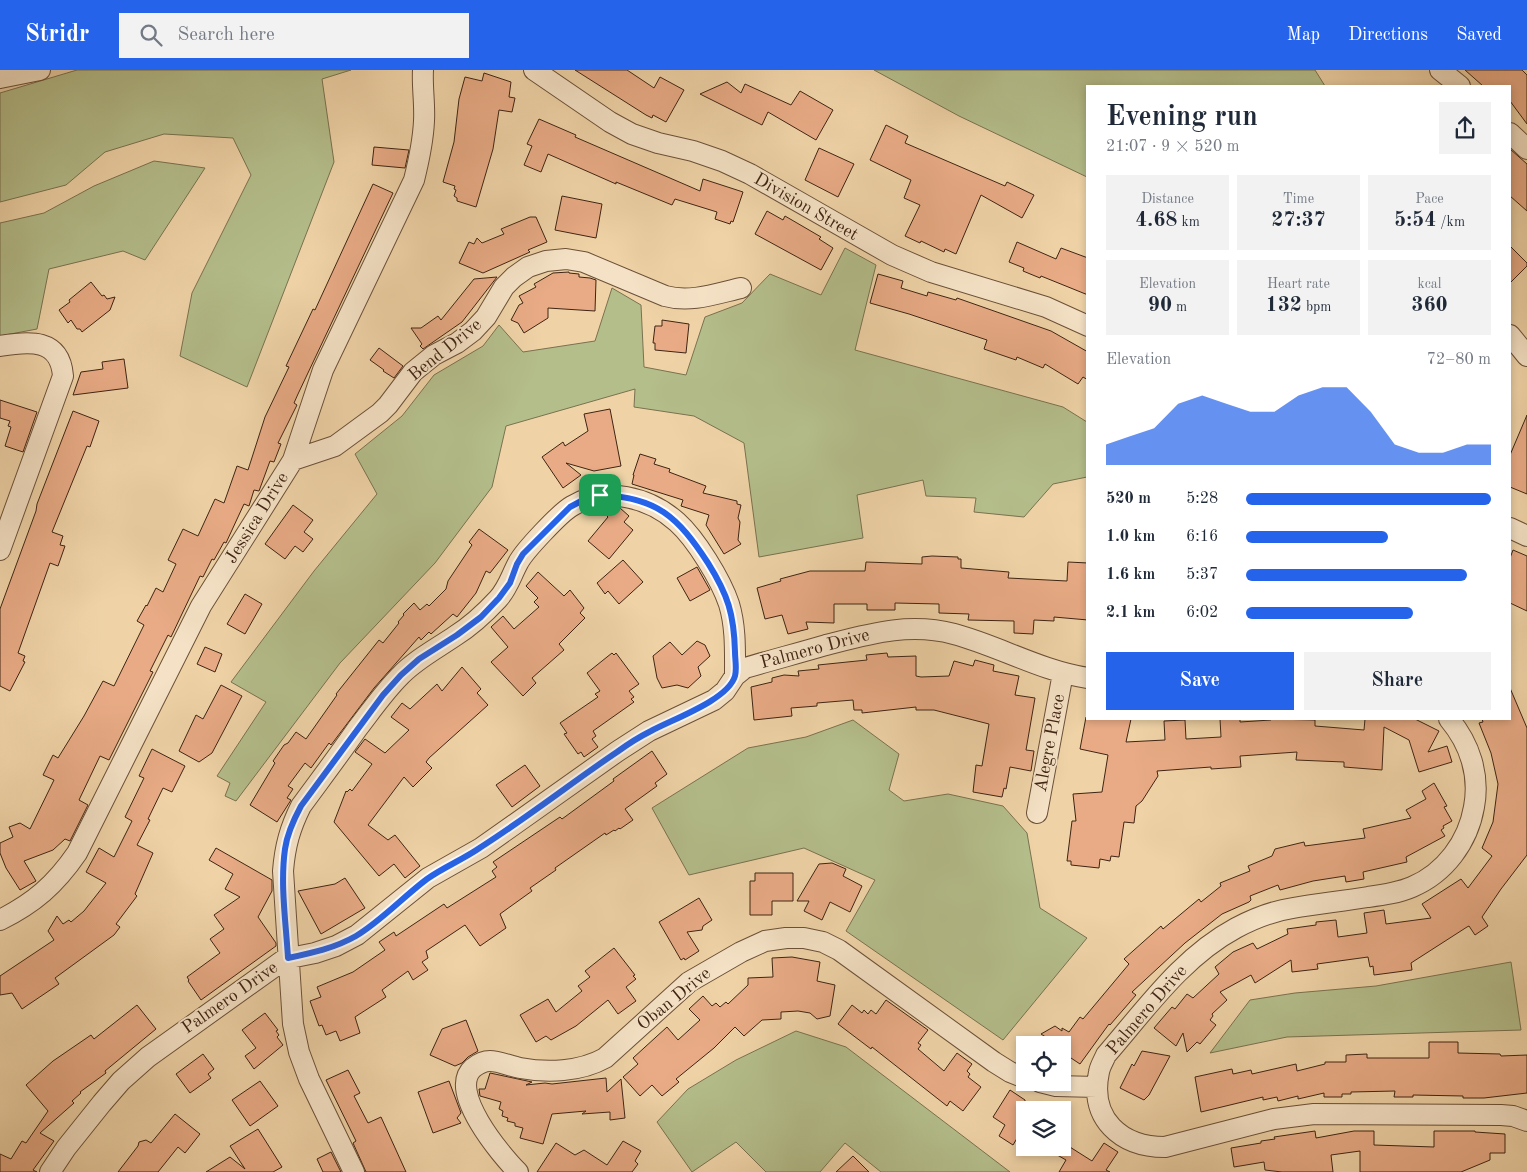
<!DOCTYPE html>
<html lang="en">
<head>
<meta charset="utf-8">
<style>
	:root { --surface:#fff; --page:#f2f2f3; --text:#1f2937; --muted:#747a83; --accent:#2563eb }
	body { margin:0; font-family:"Old Standard TT",serif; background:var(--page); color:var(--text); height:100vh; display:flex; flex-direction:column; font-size:19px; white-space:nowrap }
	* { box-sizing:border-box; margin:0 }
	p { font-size:16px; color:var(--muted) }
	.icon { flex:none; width:28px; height:28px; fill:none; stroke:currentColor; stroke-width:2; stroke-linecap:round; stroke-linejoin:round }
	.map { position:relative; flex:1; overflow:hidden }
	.details { position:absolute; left:1086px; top:15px; width:425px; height:635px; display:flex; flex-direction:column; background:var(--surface); border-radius:0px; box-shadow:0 2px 8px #0003 }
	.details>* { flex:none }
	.fabs { position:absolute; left:1016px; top:966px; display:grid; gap:10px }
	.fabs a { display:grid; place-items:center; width:55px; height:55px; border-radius:0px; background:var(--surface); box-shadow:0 2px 8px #0003; font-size:25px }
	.pin { position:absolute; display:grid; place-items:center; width:42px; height:42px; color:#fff; margin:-21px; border-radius:10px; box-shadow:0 2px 8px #0006 }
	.round { display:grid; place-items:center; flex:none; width:52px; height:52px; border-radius:0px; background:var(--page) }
	.overview { display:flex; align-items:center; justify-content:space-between; height:85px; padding:0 20px }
	h1 { font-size:28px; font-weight:800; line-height:38px }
	.stats { display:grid; grid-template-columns:repeat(3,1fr); gap:8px; height:85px; padding:5px 20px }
	.stats div { display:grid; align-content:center; border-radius:0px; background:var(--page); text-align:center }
	.stats b { font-size:21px; font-weight:800 }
	.stats small { font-size:14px; font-weight:400 }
	.stats p { font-size:14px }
	.chart { height:140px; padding:10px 20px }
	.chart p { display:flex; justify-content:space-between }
	.chart svg { width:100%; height:90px; margin-top:5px; fill:var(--accent); opacity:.7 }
	.button { display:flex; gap:10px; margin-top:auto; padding:10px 20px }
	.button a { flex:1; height:58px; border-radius:0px; background:var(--accent); color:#fff; font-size:20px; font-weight:800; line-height:58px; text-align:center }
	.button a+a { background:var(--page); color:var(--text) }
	ul { padding:0 20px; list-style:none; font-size:16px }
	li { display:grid; grid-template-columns:80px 60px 1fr; align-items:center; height:38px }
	li i { height:12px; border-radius:6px; background:var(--accent) }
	header { display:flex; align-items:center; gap:30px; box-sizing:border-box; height:70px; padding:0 25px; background:var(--accent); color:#fff }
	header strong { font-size:24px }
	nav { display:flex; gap:28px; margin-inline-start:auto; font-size:18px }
	.search { width:350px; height:45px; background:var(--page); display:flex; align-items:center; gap:12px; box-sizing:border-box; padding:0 18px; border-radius:0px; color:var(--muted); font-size:19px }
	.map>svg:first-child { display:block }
</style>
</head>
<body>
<header>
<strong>Stridr</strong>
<div class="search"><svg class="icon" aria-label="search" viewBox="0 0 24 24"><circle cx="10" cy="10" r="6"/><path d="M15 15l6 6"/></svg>Search here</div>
<nav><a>Map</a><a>Directions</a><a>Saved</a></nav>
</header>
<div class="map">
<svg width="1527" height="1102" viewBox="0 0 1527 1102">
	<rect width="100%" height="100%" fill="#efd3a7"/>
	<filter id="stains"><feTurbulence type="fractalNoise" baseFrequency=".004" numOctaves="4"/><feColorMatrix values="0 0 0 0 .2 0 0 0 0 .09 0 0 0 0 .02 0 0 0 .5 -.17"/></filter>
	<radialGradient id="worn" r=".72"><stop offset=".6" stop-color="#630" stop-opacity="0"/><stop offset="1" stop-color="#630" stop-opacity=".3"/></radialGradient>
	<!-- green -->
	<path fill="#b4be8b" stroke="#7a714f" d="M77,0h274l-29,9 12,83 -87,225 -67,-31 12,-63 59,-118 -18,-37 -69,-4 -59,18 -39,33 -66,17v-109z
		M874,0h441l10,16h-237l-1,91 -128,-61z
		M154,91l51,7 -60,92 -22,-9 -74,18 -12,60 -37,7v-113l44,-10 50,-27z
		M845,178l31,17 -21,85 208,57 24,15v55l-34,7 -29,33 -50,-5 2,-14 -50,-2 -3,-16 -66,15 6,43 -104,19 -15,-114 -50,-27 -60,-9 1,-18 -129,37 -14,61 -57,76 -95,100 -104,138 -11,-5 5,-13 -13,-7 49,-74 -35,-20 83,-111 63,-77 -22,-40 47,-38 32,-41 49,-29 16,-21 24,27 72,-11 17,-53 29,17 3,62 42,8 19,-58 37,-14 28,-29 51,21z
		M853,650l46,34 -10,36 15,11 44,-7 55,12 24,27 13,75 47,30 -84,102 -157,-109 29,-51 -71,-32 -115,27 -37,-67 96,-60 58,-11z
		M1511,892l10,68 -234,7 -77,16 40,-53 45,-7 81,-7z
		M796,961l50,16 164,125h-129l-36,-29 -25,29h-54l-30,-30 -44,30 -35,-50 31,-33 48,-29z"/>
	<!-- building -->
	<path fill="#e8ab85" stroke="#3f2413" d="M575,0h52l27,18 6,-11 24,13 -18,32 -13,-7 -1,3 -6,-3z
		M1465,0h57l5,5v49l-17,-23v-15h-27z
		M484,3l27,9 -2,15 6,1 -3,14 -13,-2 -6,39 -17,58 -19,-6v-3l-3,-2 2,-6 -2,-1 1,-3 -12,-4 11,-40 5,-43 6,-22 17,4z
		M727,12l14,11 4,-9 46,21 9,-14 33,19 -17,30 -48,-28 -6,13 -62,-31z
		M539,49l37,16 -1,2 125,54 3,-12 40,13 -10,30 -2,-1 -1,3 -15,-5 2,-7 -42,-13 -3,6 -56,-23v2l-68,-30 -7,18 -17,-7 8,-19 -5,-2z
		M886,55l22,11 -3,7 100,43 2,-4 27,13 -12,23 -41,-23 -25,59 -11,-5 -1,3 -23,-11 -1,2 -15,-7 15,-31 -16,-7 7,-18 -41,-20z
		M374,77l35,3 -4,18 -33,-3z
		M819,78l35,16 -16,33 -33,-17z
		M1510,79l17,15v47l-17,-15z
		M373,114l20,9 -95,201 -4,9 3,2 -19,38 3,1 -7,18 -4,-1 -11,30 -5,-1 -5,16 -5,-2 -18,39 -2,-1 -10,18 -2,-1 -9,18 -3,-1 -29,61 -3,-2 -18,36 3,1 -44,88 -9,-4 -21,44 9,5 -18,36 -5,-2 -12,11 -29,11 12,20 -16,9 -14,-22 -6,-15v-10l13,-6 -4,-10 11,-4 10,6 24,-49 -11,-5 10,-20 5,3 26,-42 19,-35 11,5 30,-61 -7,-4 9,-16 1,1 9,-18 7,4 13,-28 -8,-4 15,-31 15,7 17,-37 9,4 13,-37 11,4 17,-53 24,-50 -3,-1 27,-57 2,1z
		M562,126l40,8 -6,34 -41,-8z
		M767,141l16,9 2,-4 36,21 -2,2 14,9 -12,22 -66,-36z
		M530,147h6l11,25 -19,8 2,2 -47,21 -24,-10 10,-21 5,2 3,-6 5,5 22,-9 -3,-5z
		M1017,172l39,17 5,-11 27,10v37l-47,-19 -1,2 -17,-7 1,-3 -15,-6z
		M1510,176l17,17v3l-17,17z
		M569,202v1l10,1v3l11,1 6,2 -1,31 -47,-3v10l-24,15 -6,-10 -7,-3 8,-15 4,-2 -4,-7 17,-9 -2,-3 19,-11z
		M878,204l25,7 -2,7 26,8 1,-4 28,8 1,-2 94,33 37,21v28l-5,-3 -5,7 -33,-20 -2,4 -26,-11 -1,3 -32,-11 3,-9 -78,-26 -39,-11z
		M497,207l-35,45 -39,27 -3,-3 2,-2 -11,-16h10l17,-12 3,4 33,-41z
		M91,212l11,14 2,-1 3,4 8,-2 -5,13 -28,22 -2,-3h-3l-6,-9 -3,3 -9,-13 11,-8 -1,-2z
		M662,250l27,4 -3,29 -31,-3v-7h-2l2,-17h7z
		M379,278l24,18 -9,12 -11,-7 1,-1 -14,-10z
		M124,289l4,29 -55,7 8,-23 22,-3 -1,-7z
		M0,330l37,12 -14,40 -18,-6 6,-19 -3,-1 2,-5 -10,-3z
		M610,339l11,57 -27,5 -28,-8 15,12 -18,13 -21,-31 21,-15 2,4 23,-15 -4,-17z
		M73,341l26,10 -9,26 -3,-1 -35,86 11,4 -3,9 5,1 -7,20 -8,-3 -32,90 7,3 -2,5 2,1 -15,29 -10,-5v-77l36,-98 1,-7z
		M1527,345v79l-17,-7v-32z
		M640,384l16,5 -2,5 16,5 -1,3 37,14 -3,7 34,8v3l4,1 -3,13 2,4 -2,18 3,4 -17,10 -18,-29 3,-10 -28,-9 2,-6 -51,-16 2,-9h-1z
		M293,435l20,15 -9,12 9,7 -10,13 -8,-6 -10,13 -20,-15z
		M612,438h8l9,8 -5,6 9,8 -24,29 -21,-18 20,-24 -2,-2z
		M479,459l29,21 -18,23 -4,-2 -10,22 -19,24 -4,-3 -22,20 -2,-2 -8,8 -2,-3 -45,51 -43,57 -2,-2 -18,25 -6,-5 -17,23 5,3 -6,9 4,2 -14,22 -27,-17 25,-42 -2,-2 11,-16 4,-2 8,-11 10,7 31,-44 -1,-1 43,-54 4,3 16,-20 -1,-1 6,-7 -1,-1 11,-11 6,7 7,-6 2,2 17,-17 2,-8 24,-36 -3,-3z
		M1513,480l14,6v55l-17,-8v-45z
		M932,486l26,1v2h3v9l48,4 -1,6 59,3 1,-19 20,1v57l-34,-3v4l-20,-1 -1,14 -19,-1v-12l-46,-1 1,-6 -30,-1v-9l-44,-1v7h-28v-6h-33v19l-28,-1 2,7 -20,5 -6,-19 -17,4 -8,-31 24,-7 -1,-2 30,-8h55l1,-9 56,2v-7z
		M623,490l20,22 -24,22 -11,-13 -3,3 -8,-11z
		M697,497l13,23 -20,11 -13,-23z
		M538,502l26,24 6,-6 14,18 -4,5 5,5 -26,26 5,6 -32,28 4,5 -13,13 -32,-34 17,-15 -17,-20 12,-11 11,13 25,-22 -5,-5 4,-4 -12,-12z
		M245,524l17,10 -17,30 -18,-10z
		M697,571l8,4 5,11 -12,11 3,9 -13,12 -11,-3 -15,3 -5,-10 -4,-22 17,-14 12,13z
		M205,577l17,7 -7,18 -18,-8z
		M612,583l2,2 2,-2 23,31 -10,7 5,6 -3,2 3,3 -41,29 3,5 -4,3 6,8 -14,10 -3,-5 -3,2 -14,-20 3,-1 -7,-10 38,-26 -3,-3 5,-3 -13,-18z
		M887,583l1,4 28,-1v20l5,1 28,-1 5,-15 19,5 2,-6 19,5 -1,6 26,5 -4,19 20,3 -9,52 8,1 -3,20 -21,-4 -4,22 -2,-1 -2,9 -29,-5 3,-27 6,1 7,-42 -55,-14h-18v-3l-54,6v-3h-8l-1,-10 -36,3v3l-26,2 1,8 -38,4 -3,-33 21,-5v-4l12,-3 15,1 -1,-5 21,-2 -1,-4 49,-5 -1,-5z
		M462,597l19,22 -4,4 11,12 -59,53 -3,4 6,6 -19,19 -9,-10 -36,48 20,15 7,-5 25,31 -15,12 -11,-14 -15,12 -45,-54 12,-31 1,1 3,-3 2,2 20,-27 -17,-12 10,-13 20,14 24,-23 -18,-13 11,-14 8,6 27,-25 5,7z
		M221,615l21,11 -30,57 -13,9 -20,-11 17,-36 7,4z
		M1510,618l17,40v127l-26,34 -19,28 6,9 -13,9 -6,-9 -2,1 -56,36 1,7 -38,5 -1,-9 -3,1 -2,-10 -51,7 1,5 -26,3 -1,-12 -36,23 -4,-8 -31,17 7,8 -15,14 1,2 -3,4 6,5 -16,19 -3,-2 -10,10 -4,-19 -7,13 -22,-18 18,-21 3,2 12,-15 6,4 26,-24 -4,-7 18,-15 20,-9 4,6 31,-15 -1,-5 29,-4v-3l20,-2 2,17 29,-4 -3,-20 20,-3 2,14 45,-6 -9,-14 39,-25 7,9 24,-32 -10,-8 11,-26 5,-38 -7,-31 -12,-30 4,-1 -1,-3h28z
		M1086,647l2,2h43l-5,23 39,-2 -1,-19 21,-1 1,19 35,-2 -1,-18h20v3l31,-2v-1l44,1v6l49,4 1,-11h50l24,12 -11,21 19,-6 5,16 -33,10 -10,-32 -25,-13 -2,43 -38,-3v-5l-48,-2 1,-8 -57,4 1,11 -30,2v-2l-54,4 1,5 -16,25 -6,5 -2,17 -10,-1 -5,35 -8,-1 -1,5 -10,-2 -1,9 -28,-3v-4h-4l5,-40h4l-3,-27 29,-2 6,-37 -28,-6z
		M152,679l33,17 -13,26 -9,-4 -15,31 2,1 -13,25 16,8 -18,41 2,2 -21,28 4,3 -6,8 -59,43 4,6 -37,25 -10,-16 -12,2v-19l54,-36 -6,-9 9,-15 6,8 6,-4 2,2 13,-11 22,-28 -20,-11 13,-24 15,9 18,-36 -7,-4 19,-39 -5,-2z
		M652,681l15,23 -12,9 2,3 -32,23 8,11 -13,9 -1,-1 -4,3 -1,-1 -8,5 -1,-2 -50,35 1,2 -26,18 2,3 -32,23 6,14 -26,18 -15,-21 -39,26 2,7 -6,4 6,8 -15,10 -5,-9 -26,19 4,7 -31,20 5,16 -20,8 -4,-10 -10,4 -4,-10 -3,1 -9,-25 11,-4 -4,-10 36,-15 32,-22 -6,-8 15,-10 2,4 48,-32 3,4 49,-31 -4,-6 5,-4 -4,-5 67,-45 2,2 52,-38 -1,-2z
		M525,695l15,21 -28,21 -16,-22z
		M1434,713l13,23 -3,1 8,14 -9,5 1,2 -3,2 4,6 -39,21 1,5 -44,10 1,7 -18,3 -1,-6 -32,5 -33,9 -2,-5 -28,11 1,4 -2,2 -27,12 -37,29 -53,49 4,3 -26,30 -1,-1 -29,40 -18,-12v-7h-4l-17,-11 14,-8 7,5v-3l7,4 11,-15 3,2 46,-55 -5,-5 37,-33 2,3 36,-30 2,3 20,-16 -1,-3 30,-12 -2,-5 24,-10 3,-7 29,-7 1,4 60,-8 -2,-9 48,-11 -5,-8 20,-11 -4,-8z
		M216,778l56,32v11l-14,26 18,26v3l-75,54 -13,-19 1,-1 -2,-3 33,-24 -10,-14 14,-10 -10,-14 26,-18 -15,-8 8,-15 -24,-14z
		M832,793l14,6 -3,7 19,10 -12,26 -20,-10 -8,18 -18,-9 5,-10h-12l22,-37z
		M755,803h38v28h-21v14h-22v-34h5z
		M345,808l20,30 -44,26 -23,-43 37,-7z
		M699,828l13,22 -9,6 -1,4 -15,2 12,19 -14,9 -1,-2 -3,2 -22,-38z
		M614,878l21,27 -2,1 3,3 -10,8 10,14 -18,13 -10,-14 -32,26 -25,14 -5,-4 -10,6 -16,-27 28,-16 8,13 26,-21 -4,-5 12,-9 -5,-6z
		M792,887l28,5 -3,19 18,4 -5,31 -13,3 -7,-6 -12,-2 -17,1v7l-19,1 -18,16 -9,-9 -21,21 -38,31 3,3 -17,14 -10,-11 -12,11 -17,-19 15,-13 -5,-6 34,-31 11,13 22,-20 -11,-11 14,-13 9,10 4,-3 4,4 6,-5 2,2 20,-19v-7l25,-1 -1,-19z
		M886,930l42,30 -10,13 3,2 -3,4 26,22 13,-18 15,11 -5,7 3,3 -2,3 13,10 -18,24 -13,-10 -3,5 -75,-59 -1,2 -33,-25 14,-19 10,8 2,-3 4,4 3,-4 5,4z
		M137,935l19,24 -51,42 1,2 -4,3 -22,16 1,1 -9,8 2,2 -34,30 14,8 -21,29 4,2h-37v-18l11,5 11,-18 4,2 22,-32 -22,-26 27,-24 38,-26 3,4z
		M265,943l13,17 -2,1 3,4 -2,2 6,8 -29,24 -9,-13 11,-8 -14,-18z
		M466,950l12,31 -10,6 -6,6 -7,3 -25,-11 12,-26z
		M1429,972h29v11l42,1 1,2 26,-1v38l-43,5h-21v-2l-50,-1v2h-19l1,-6 -44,1v2h-9v3h-18v-4l-26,6v-3l-20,5 -1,-4 -14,3v-3l-62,15 -6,-35 37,-8 1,5 18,-4 1,4 44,-10 1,7 28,-7v-2h21v-7l21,-1v4h62z
		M1142,981l28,5 -21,39 -5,5 -24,-12 12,-24 2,2z
		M203,984l11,15 -6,5 3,4 -21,15 -14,-19z
		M348,1000l12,23 -6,3 14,27 13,-6 25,55h-40l-13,-29 3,-2 -30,-61z
		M490,1003l42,9 -6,3 19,-2 7,1 54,-6 1,14 14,-13 4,39 -15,2v-8l-28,2 4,-3 -34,3 -9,30 -23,-6 3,-10 -8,-2v-3l-8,-2 1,-3 -6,-2 1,-5 -4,-2 2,-7 -21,-6 -1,-7h6z
		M260,1011l18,25 -28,20 -18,-26z
		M449,1011l12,32 -4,5 4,5 -28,10 -15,-41z
		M1010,1020l15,10v38l-6,-3 -6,10 -14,-9 6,-11 -12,-8z
		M175,1044l25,20 -15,19 -7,-6 -20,25h-40l20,-26 1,-4 7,-2 5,3z
		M258,1059l24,38 -9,5h-67l24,-15 15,12 -15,-23z
		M1315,1061l1,7 38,-7h20v14l60,2v-16h41v1l30,2v19h-15v7l-29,12h-101v-21l-29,4 2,17h-51l-17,-2 -1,-8 -30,5 -3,-19 30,-5v-2l14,-2 -1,-2z
		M623,1071l18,10 -6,10 3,3 -6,8h-95l19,-29 19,12 9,-5 23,15z
		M1062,1072l30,19 12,-18 14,9 -12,18 4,2h-51l7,-12 -21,-12h17z
		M331,1082l10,20h-18l-6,-13z
		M853,1086l16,16h-33z"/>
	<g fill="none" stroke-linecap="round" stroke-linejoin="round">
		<defs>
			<path id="minor" d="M534,0l76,52 22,12 26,9 35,8 29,10 28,13 142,81 39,17 115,35 42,19
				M1440,0l20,16
				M0,8l40,-8
				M1510,63l17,16
				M1510,265l17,21
				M0,276c29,-5 60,-8 63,30l-63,174
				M293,390l42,-14 45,-33 8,-8 25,-33 21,-17 23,-12 16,-12 13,-14 18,-30 10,-10 14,-10 18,-6 20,-2 18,3 81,34c25,7 50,-2 76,-8
				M1510,458l17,8
				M1449,649c21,25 31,56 25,88 -6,35 -29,66 -62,80 -14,6 -29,8 -44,10 -25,4 -51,7 -75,11 -20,3 -40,11 -57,20 -54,29 -90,81 -130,127 -2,5 -6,11 -7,17 -10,47 22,75 66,75l109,-28 40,-5 187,1 12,1 14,5
				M1037,743l26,-140
				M0,850c34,-17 55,-35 77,-67l124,-247 92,-146 30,-90 91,-190c5,-20 9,-38 10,-59 1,-17 -2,-34 -1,-51
				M1040,1012l16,4 41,1
				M50,1102l16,-24 36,-45 19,-22 27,-24 137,-98 30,-6 21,-7 21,-11 71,-57 53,-30 137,-97 31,-20 65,-31 11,-9 10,-15 10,-8c27,-8 54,-15 81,-23 43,-11 83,-23 128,-11 45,12 87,37 134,44
				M354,1102l-45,-93 -10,-27 -6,-28 -10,-153c2,-25 7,-43 18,-65 19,-26 38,-51 56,-77 14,-18 27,-37 43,-53 15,-16 36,-27 55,-40 16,-10 30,-23 43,-37 10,-11 13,-23 20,-36 6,-12 43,-51 54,-57 33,-20 77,-9 105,16 19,17 44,58 52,82 7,23 6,48 6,72
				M518,1102c-17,-17 -71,-81 -45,-104 5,-4 10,-7 17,-7 9,0 20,5 30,7 27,5 60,4 85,-10l84,-76 52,-30 24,-11 21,-3h18l19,4 16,8 155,112 16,10 15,6"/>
		</defs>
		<!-- minor casing -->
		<use href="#minor" stroke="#6b5038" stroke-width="22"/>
		<!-- minor -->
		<use href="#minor" stroke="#f5e2c6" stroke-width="20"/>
	</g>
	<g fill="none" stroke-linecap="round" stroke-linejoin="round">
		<defs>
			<path id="route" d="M600,425c57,2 78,22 108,68 20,32 26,51 27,89 0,7 2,17 0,24 -7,24 -62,43 -84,55 -12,6 -23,13 -34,21 -46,31 -89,65 -136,95 -17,12 -37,20 -54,32 -24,18 -46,42 -71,57 -21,12 -44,17 -68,22 -2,-35 -8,-73 -3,-109 2,-15 9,-30 16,-43l82,-111 18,-20 18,-16 38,-24 24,-18 18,-19 11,-15 7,-19 6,-10 47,-47 15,-8z"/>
		</defs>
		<!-- route casing -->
		<use href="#route" stroke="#fff" stroke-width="10"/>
		<!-- route -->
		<use href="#route" stroke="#2563eb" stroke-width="6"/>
	</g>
	<g text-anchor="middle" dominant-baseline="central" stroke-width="4" stroke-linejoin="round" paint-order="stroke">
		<!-- street labels -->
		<g font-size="18" fill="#3f2413" stroke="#f5e2c6">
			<text transform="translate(806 137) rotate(30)">Division Street</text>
			<text transform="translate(445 280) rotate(-39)">Bend Drive</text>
			<text transform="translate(257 448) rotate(-58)">Jessica Drive</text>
			<text transform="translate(815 579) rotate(-15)">Palmero Drive</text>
			<text transform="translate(1050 673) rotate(-79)">Alegre Place</text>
			<text transform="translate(230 928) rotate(-35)">Palmero Drive</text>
			<text transform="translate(674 929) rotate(-39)">Oban Drive</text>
			<text transform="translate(1147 940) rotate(-49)">Palmero Drive</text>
		</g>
	</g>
	<rect width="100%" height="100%" filter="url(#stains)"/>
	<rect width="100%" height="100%" fill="url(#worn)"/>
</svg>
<div class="fabs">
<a><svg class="icon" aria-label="locate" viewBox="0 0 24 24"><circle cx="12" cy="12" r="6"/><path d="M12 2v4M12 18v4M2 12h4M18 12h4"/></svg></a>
<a><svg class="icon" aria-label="layers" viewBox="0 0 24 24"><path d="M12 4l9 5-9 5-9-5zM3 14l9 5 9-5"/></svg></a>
</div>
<div class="pin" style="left:600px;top:425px;background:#1e9e55"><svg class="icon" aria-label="arrive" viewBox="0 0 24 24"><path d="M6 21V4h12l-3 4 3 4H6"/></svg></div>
<section class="details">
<div class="overview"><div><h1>Evening run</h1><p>21:07 · 9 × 520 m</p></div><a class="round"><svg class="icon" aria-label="share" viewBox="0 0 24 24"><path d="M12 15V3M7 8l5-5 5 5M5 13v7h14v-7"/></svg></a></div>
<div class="stats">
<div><p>Distance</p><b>4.68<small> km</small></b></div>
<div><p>Time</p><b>27:37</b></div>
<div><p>Pace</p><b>5:54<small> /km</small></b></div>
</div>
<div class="stats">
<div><p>Elevation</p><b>90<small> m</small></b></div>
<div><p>Heart rate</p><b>132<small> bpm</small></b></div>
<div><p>kcal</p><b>360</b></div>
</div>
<div class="chart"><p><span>Elevation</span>72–80 m</p>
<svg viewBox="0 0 160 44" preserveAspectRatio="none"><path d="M0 44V34L10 30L20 26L30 14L40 10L50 14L60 18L70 18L80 10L90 6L100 6L110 18L120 34L130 38L140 38L150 34L160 34V44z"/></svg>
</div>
<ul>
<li><b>520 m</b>5:28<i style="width:100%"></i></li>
<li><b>1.0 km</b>6:16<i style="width:58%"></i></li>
<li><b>1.6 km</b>5:37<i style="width:90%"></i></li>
<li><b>2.1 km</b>6:02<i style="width:68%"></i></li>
</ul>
<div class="button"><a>Save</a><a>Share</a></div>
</section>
</div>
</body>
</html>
